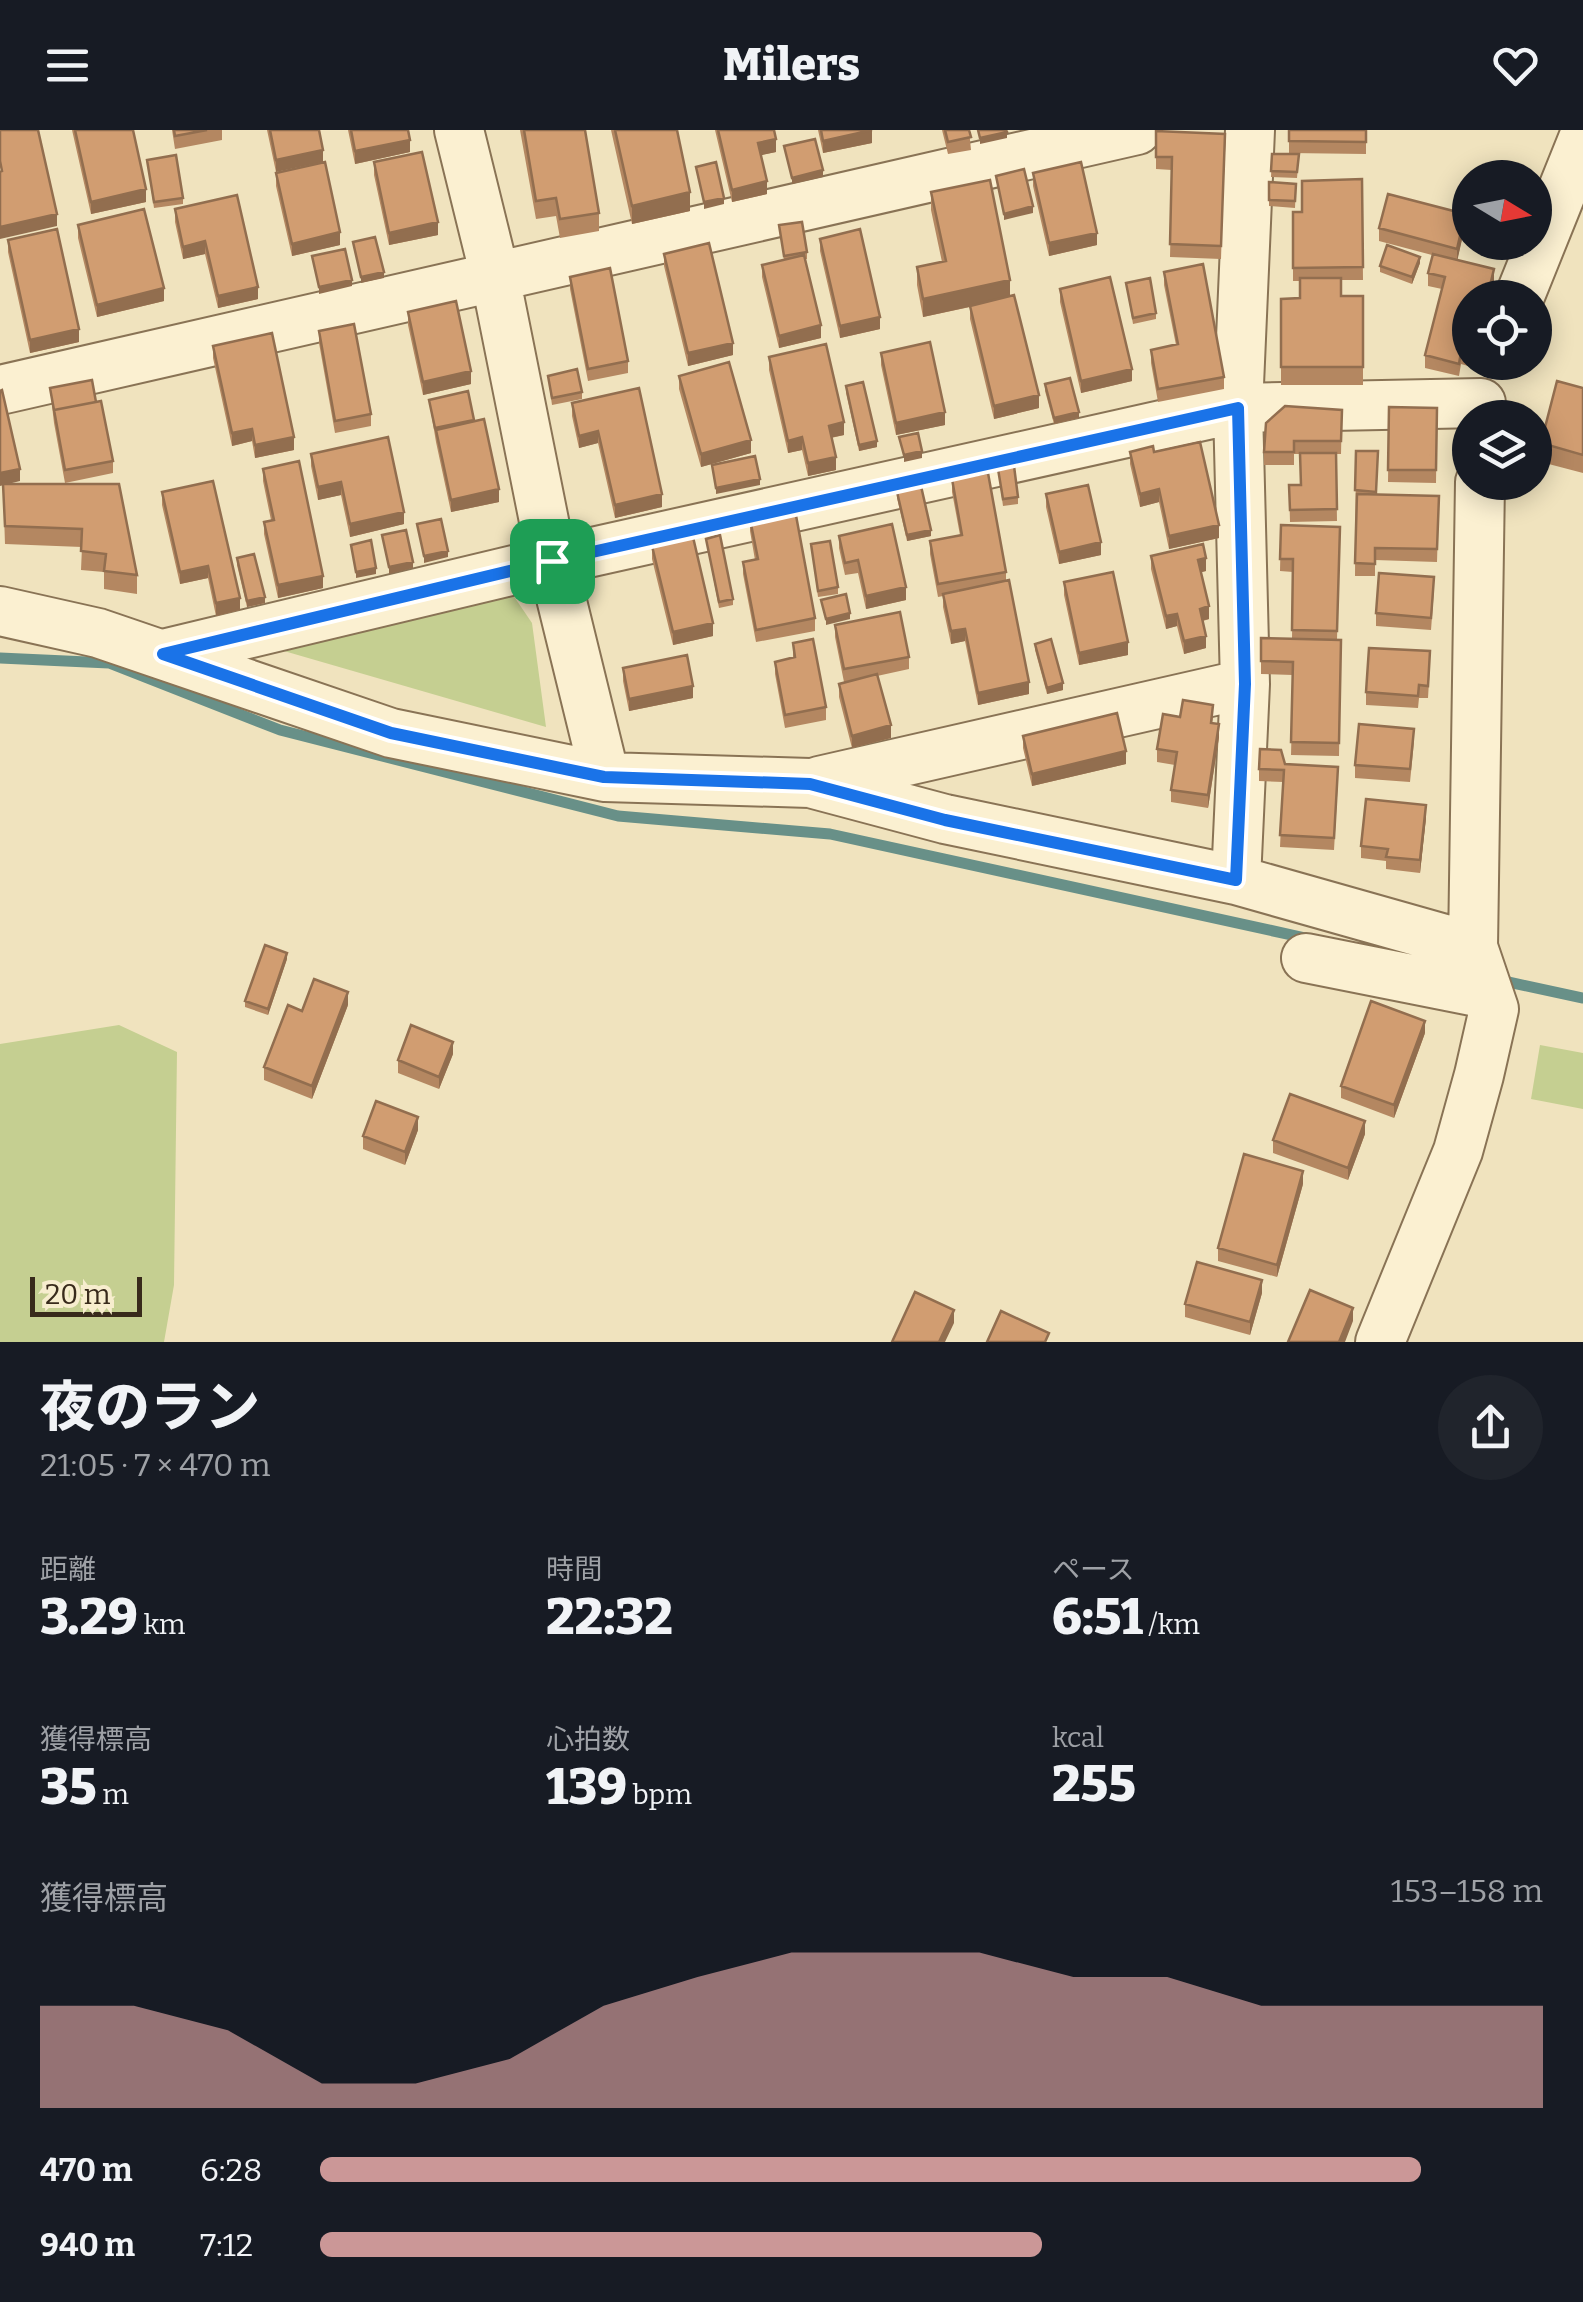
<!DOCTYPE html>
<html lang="ja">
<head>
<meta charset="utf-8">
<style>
	:root { --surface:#171b24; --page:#20242c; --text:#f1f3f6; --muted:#9ea1a6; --accent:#cb9797 }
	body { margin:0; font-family:Bitter,"Noto Sans JP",serif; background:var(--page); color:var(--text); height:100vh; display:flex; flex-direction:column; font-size:38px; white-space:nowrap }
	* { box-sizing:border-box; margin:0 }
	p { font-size:32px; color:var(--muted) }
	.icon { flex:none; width:55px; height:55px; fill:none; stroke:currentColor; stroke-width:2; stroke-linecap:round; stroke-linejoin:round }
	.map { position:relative; height:1212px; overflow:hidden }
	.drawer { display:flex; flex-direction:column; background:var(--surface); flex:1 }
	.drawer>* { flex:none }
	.needle { width:65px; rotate:100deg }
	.controls { position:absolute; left:1452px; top:30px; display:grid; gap:20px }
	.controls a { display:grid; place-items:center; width:100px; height:100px; border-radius:50%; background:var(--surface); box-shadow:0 5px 25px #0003; font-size:50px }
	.scale { position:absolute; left:30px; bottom:25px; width:112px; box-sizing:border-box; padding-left:10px; border:5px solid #382a1b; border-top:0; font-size:28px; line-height:35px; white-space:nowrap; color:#382a1b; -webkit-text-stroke:8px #f7edce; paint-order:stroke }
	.pin { position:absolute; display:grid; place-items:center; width:85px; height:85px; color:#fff; margin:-42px; border-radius:20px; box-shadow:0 5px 15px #0006 }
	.round { display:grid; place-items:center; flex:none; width:105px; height:105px; border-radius:52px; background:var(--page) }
	.overview { display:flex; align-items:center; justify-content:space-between; height:170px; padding:0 40px }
	h1 { font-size:55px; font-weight:800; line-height:75px }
	.stats { display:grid; grid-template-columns:repeat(3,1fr); gap:15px; height:170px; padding:10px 40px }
	.stats div { display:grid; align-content:center }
	.stats b { font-size:50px; font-weight:800 }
	.stats small { font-size:28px; font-weight:400 }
	.stats p { font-size:28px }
	.chart { height:280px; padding:20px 40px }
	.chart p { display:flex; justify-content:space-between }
	.chart svg { width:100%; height:180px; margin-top:10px; fill:var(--accent); opacity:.7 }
	ul { padding:0 40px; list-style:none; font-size:32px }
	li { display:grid; grid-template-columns:160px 120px 1fr; align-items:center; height:75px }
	li i { height:25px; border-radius:12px; background:var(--accent) }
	header { display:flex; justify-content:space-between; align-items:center; height:130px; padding:0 40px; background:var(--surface); font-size:45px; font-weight:800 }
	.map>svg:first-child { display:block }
</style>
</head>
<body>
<header><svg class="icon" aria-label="menu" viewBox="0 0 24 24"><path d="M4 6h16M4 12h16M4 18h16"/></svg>Milers<svg class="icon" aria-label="heart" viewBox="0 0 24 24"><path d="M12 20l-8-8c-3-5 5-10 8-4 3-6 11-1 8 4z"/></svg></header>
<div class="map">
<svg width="1583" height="1212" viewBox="0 0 1583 1212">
	<rect width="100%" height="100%" fill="#f0e3be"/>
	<!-- green -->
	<path fill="#c5cf91" d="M494,458l19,7 19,28 14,104 -262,-76 -16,-8z
		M119,895l58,27 -3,233 -10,57h-164v-298z
		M1540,915l43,8v56l-52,-10z"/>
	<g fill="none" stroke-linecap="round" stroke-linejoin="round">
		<!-- stream -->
		<path stroke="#689088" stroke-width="11" d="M0,528l109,5 171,67 338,86 212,18 480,105
			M1499,850l84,18"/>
		<defs>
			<path id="minor" d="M459,0l36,146 57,285 53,216
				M1519,168l64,-159
				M0,260l1137,-260
				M0,481l98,22 293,100 214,44 205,6 135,36 291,61 237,67
				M163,524l389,-93 686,-153 243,-5
				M819,651l426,-97
				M1236,750l9,-196 -7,-276 12,-278
				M1306,828l181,36
				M1380,1212l78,-191 21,-76 15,-66 -21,-62 7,-465"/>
		</defs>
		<!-- minor casing -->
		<use href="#minor" stroke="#897355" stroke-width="52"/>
		<!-- minor -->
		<use href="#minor" stroke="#fbf0d1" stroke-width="48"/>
	</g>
	<!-- wall -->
	<path fill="#b48761" d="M72,0h61l13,72 -55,12z
		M172,0h50v10l-47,9z
		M267,0h52l-43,42z
		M348,0h60l2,22 -55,12z
		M520,0h65l14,83v18l-39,7 -4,-22 -20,3z
		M611,0h66l13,81 -58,13z
		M715,0h59l2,22 -16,3 7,39 -35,8z
		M818,0h54v13l-49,10z
		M942,0h27l2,20 -23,4z
		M1289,0h77v24l-77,-1z
		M1156,1l69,3 -4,125 -51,-2 2,-87 -16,-1z
		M1272,24h27l-2,24 -26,-1z
		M147,30l36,38v6l-29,4z
		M374,32l64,73 -49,10 -15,-70z
		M276,43l64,72 -48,11 -16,-70z
		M1033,43l64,72 -48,11 -16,-70z
		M1362,49l1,101h-22v16h22v89h-82v-86l19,-1v-17h-7v-69h9z
		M1269,52l27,2 -1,24 -26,-2z
		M931,62l79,104 29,112 -45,11 -24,-100v-12l-47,10 -6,-32v-18l25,-5 -11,-52z
		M175,79l83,90 -40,9 -13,-54 -22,5 -8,-37z
		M78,95l86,76 -67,16 -19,-79z
		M779,95l28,27v7h-2l16,79 -42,10 -17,-71v-12l22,-5z
		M1465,96l-8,34 37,21 -24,17v64h4l-2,5 -11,-3 -2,12 -34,-8v-13l17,-66 -14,-3v-13l4,-18 -53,-14v-13z
		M820,109l60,90 -40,9 -20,-87z
		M8,110l71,102 -49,11 -22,-101z
		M664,124l69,101 -45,11 -24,-100z
		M1420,133l-8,21 -32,-12v-6z
		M1164,142l60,105v12l-66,13 -7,-39v-13l25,-5 -12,-60z
		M570,147l58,84v12l-40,8 -18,-92z
		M1126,153l30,30v6l-23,5z
		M1060,159l72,92 -51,12 -21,-91z
		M408,182l63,72 -48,11 -15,-70z
		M319,201l52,83v12l-36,7 -16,-90z
		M213,216l81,104 -39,8 -3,-17 -20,5 -19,-88z
		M881,223l64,72 -49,10 -15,-70z
		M769,227l75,78 -13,3 5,32 -28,6 -6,-26 -14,3 -19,-83z
		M548,246l34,16v7l-30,6z
		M679,246l72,77 -50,14 -22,-78z
		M1045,254l34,34 -25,6 -9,-33z
		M846,256l31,61 -18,4 -13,-58z
		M50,258l46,14 17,59v12l-48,10 -11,-60z
		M1583,258v85l-42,-11v-19z
		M429,270l45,21 25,81 -48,10 -15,-70z
		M572,273l90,104 -47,11 -17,-75 -19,5 -7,-32z
		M1389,277l48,1 -1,75 -48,-1z
		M1342,280l-1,44h-5l1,67 -47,1 -1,-37h11v-31h-6v11h-30v-13z
		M1356,321h22l-2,43 63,2 -2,66 -62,-2v16h-20z
		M1130,322h24l65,86 -50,11 -10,-47 -19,5 -10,-43z
		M311,324l93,70 -54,13 -9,-42 -23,5 -7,-34z
		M263,339l60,119 -45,10 -14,-64v-12l7,-2 -8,-39z
		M998,339l20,28v7l-15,2z
		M952,349l54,93v9l23,113 -51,11 -13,-64 -14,3 -8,-37v-11l-5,1 -8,-43v-13l30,-6 -8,-43z
		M20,351l-13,3h112l18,91v19l-33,-5v-17l-23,-2 1,-23 -77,-3 -2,-59z
		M162,362l78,118 -24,6 -8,-38 -28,6 -18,-79z
		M897,362l34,44 -24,5 -10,-43z
		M1046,364l55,61 -42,9 -13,-57z
		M750,389l65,99v13l-59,11 -13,-68v-12l12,-2 -5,-29z
		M1281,395l59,2 -3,112 4,1 -2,116 -48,-1 2,-80 -32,-1v-36h31l1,-66 -13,-1z
		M839,406l67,64 -40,9 -8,-36 -13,2 -6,-27z
		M706,409l27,60v6l-14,3z
		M811,414l27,43v7l-20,3z
		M652,416l61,90 -40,9 -21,-86z
		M1151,426l55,15 -5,1 8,47 -6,2 3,27 -22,6 -7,-28 -11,3 -15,-60z
		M237,428l28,45 -18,4 -10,-42z
		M1064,452l64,73 -49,10 -15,-70z
		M1434,460l-3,40 -55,-4v-13z
		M835,495l74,32v12l-32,7 14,62 -39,10 -13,-51v-13l5,-2 -9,-45z
		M793,513l33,64v13l-41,8 -10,-54v-12l18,-4z
		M1035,514l28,46 -16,4 -12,-44z
		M1430,534l-2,34h-9l-1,10 -52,-3v-13z
		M623,538l70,30 -64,13 -6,-30z
		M1180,587h33l-1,6 7,14 -11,71 -37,-6v-12l4,-25 -18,-3v-13z
		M1023,606l103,28 -94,22 -9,-38z
		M1414,612l-4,40 -55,-4v-13z
		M1285,634l53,16 -4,70 -54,-3 3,-65 -24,-1v-12z
		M1426,688l-6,55 -34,-4v-8l-25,-3v-12z
		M287,829l-19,56 -23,-8v-6z
		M348,875l-36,94 -48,-19v-13z
		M1425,903l-31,85 -53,-20v-12z
		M453,924l-14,35 -41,-16v-13z
		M418,1000l-13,35 -42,-16v-13z
		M1365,1004l-17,46 -75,-27v-13z
		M1303,1054l-26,93 -59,-16v-13z
		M1262,1163l-12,42 -65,-18v-13z"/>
	<!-- shaded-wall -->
	<path fill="#926e4f" d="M872,0v13l-49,10v-12z
		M1007,2v6l-27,6v-6z
		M776,9v13l-18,4v-13z
		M410,10v12l-55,12v-13z
		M323,20v12l-47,10v-12z
		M823,40v7l-31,7v-6z
		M767,51v13l-35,8v-12z
		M146,59v13l-55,12v-12z
		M690,62v19l-58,13v-18z
		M724,68v6l-20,5v-7z
		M1033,76v7l-29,7v-6z
		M57,84v12l-57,13v-12z
		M1465,84v12l-8,36v-13z
		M438,92v13l-49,10v-12z
		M340,102v13l-48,11v-12z
		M1097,103v12l-48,11v-13z
		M205,111v13l-22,5v-12z
		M1420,127v6l-8,21v-7z
		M1494,139v12l-4,17h-3z
		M384,142v6l-23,5v-6z
		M352,150v6l-33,8v-7z
		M1010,150v18l-87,19v-18z
		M258,157v12l-40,9v-12z
		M164,158v13l-67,16v-12z
		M880,187v12l-40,9v-12z
		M821,195v13l-42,10v-12z
		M79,199v13l-49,11v-13z
		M733,213v12l-45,11v-13z
		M1132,239v12l-51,12v-12z
		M471,241v13l-48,11v-13z
		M1039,265v13l-45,11v-13z
		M945,282v13l-49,10v-12z
		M1079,282v6l-25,6v-6z
		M844,292v13l-15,3v-12z
		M252,299v12l-20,5v-13z
		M598,301v12l-19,5v-12z
		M294,307v13l-39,8v-13z
		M802,307v13l-14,3v-12z
		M751,310v13l-50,14v-13z
		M877,311v6l-18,4v-6z
		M922,321v7l-18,4v-7z
		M836,327v13l-28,6v-13z
		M20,339v12l-20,5v-13z
		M760,349v6l-44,9v-6z
		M341,352v13l-23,5v-13z
		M499,359v13l-48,10v-12z
		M1159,359v13l-19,5v-13z
		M662,364v13l-47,11v-13z
		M404,382v12l-54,13v-13z
		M1219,395v13l-50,11v-13z
		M931,400v6l-24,5v-6z
		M1101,412v13l-42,9v-12z
		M448,421v6l-24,6v-7z
		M1206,428v13l-8,2v-13z
		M413,432v6l-24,6v-7z
		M208,436v12l-28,6v-12z
		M376,438v6l-20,4v-6z
		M323,446v12l-45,10v-13z
		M906,457v13l-40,9v-13z
		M265,467v6l-18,4v-6z
		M240,468v12l-24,6v-13z
		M1209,476v13l-9,2v-12z
		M850,483v6l-24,6v-6z
		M1177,484v12l-11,3v-13z
		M713,493v13l-40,9v-13z
		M965,499v12l-14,3v-13z
		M1206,506v12l-22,6v-13z
		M1128,512v13l-49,10v-12z
		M1029,552v12l-51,11v-12z
		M1063,553v7l-16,4v-6z
		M693,556v12l-64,13v-12z
		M1219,594v13l-11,71v-13z
		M891,595v13l-39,10v-12z
		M1126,621v13l-94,22v-12z
		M1426,675v13l-6,55v-13z
		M287,823v6l-19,56v-6z
		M348,862v13l-36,94v-13z
		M1425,891v12l-31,85v-13z
		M453,912v12l-14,35v-12z
		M418,987v13l-13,35v-13z
		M1365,991v13l-17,46v-12z
		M1303,1041v13l-26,93v-12z
		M1262,1150v13l-12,42v-13z
		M1353,1178v13l-8,21h-6z
		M954,1180v13l-9,19h-6z"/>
	<!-- building -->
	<path fill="#d19d71" stroke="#926e4f" stroke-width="2.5" d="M0,0h38l19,84 -57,13v-55l2,-1 -2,-10z
		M75,0h58l13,59 -55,13z
		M174,0h33l-32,6z
		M270,0h49l4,20 -47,10z
		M351,0h57l2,10 -55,11z
		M524,0h61l14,83 -39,6 -4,-21 -20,3z
		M615,0h62l13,62 -58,14z
		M718,0h56l2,9 -18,4 9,38 -35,9z
		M821,0h51l-49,11z
		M945,0h24l2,7 -23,5z
		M978,0h28l1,2 -27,6z
		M1289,0h77v12l-77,-1z
		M1156,1l69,3 -4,112 -51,-2 2,-87h-16z
		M815,9l8,31 -31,8 -8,-32z
		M422,22l16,70 -49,11 -15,-71z
		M1272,24h27l-2,18 -26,-1z
		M176,25l7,43 -29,4 -7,-42z
		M325,32l15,70 -48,12 -16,-71z
		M716,32l8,36 -20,4 -8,-35z
		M1081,32l16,71 -48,10 -16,-70z
		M1024,39l9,37 -29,8 -8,-38z
		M1362,49l1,88 -70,1v-56h9v-31z
		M990,50l20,100 -87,19 -6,-32 29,-6 -15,-69z
		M1269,52l27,2 -1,17 -26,-1z
		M1388,64l77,20 -8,35 -78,-21z
		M237,65l21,92 -40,9 -13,-55 -22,6 -8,-38z
		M144,79l20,79 -67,17 -19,-80z
		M802,92l5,30 -23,4 -5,-31z
		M57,99l22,100 -49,11 -22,-100z
		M860,99l20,88 -40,9 -20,-87z
		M375,107l9,35 -23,5 -8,-35z
		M709,113l24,100 -45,10 -24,-99z
		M1387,115l33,12 -8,20 -32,-11z
		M345,119l7,31 -33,7 -7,-31z
		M1433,124l61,15 -7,29h-17v56l-9,-2 -2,12 -34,-9 20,-78 -17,-4z
		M804,125l17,70 -42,11 -17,-71z
		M1203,134l21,113 -66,12 -7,-39 27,-6 -14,-72z
		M610,138l18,93 -40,8 -18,-92z
		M1110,147l22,92 -51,12 -21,-92z
		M1150,148l6,35 -23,5 -7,-35z
		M1300,148h41v18h22v71h-82v-68l19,-1z
		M1014,165l25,100 -45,11 -24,-100z
		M456,171l15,70 -48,11 -15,-70z
		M354,194l17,90 -36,7 -16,-90z
		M272,203l22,104 -39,8 -3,-16 -20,4 -19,-87z
		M930,212l15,70 -49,11 -15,-70z
		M826,214l18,78 -15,4 7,31 -28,6 -6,-26 -14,4 -19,-84z
		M729,232l22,78 -50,14 -22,-78z
		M577,239l5,23 -30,6 -4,-22z
		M1070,248l9,34 -25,6 -9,-34z
		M92,250l4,22 -42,8 -4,-22z
		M1557,251l26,7v67l-42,-12z
		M863,252l14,59 -18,4 -13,-59z
		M639,258l23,106 -47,11 -17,-74 -19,5 -7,-33z
		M2,260l18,79 -20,4v-82z
		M468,261l6,29 -39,8 -6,-28z
		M101,271l12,60 -48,9 -11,-60z
		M1285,276l57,4 -1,31h-47v11h-30l2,-29z
		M1389,277l48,1 -1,62h-48z
		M484,289l15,70 -48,11 -15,-70z
		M918,303l4,18 -18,4 -5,-18z
		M388,307l16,75 -54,12 -9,-42 -23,5 -7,-33z
		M1200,312l19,83 -50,11 -10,-47 -19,5 -10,-42 23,-6 1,6z
		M1356,321h22l-2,41 -21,-2z
		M1300,323h36l1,56 -47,1 -1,-25h12z
		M755,326l5,23 -44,9 -4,-23z
		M299,331l24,115 -45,9 -14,-63 10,-2 -11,-51z
		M1014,336l4,31 -15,2 -5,-30z
		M988,343l18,99 -68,12 -8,-43 32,-6 -10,-56z
		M213,351l27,117 -24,5 -8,-37 -28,6 -18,-80z
		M3,354h116l18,91 -33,-4 2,-17 -25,-3 1,-22 -77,-3z
		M1088,355l13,57 -42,10 -13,-58z
		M921,356l10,44 -24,5 -10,-43z
		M1357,364l82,2 -2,53 -62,-1v16l-20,-1z
		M795,380l20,108 -59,12 -13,-68 15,-3 -8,-40z
		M441,389l7,32 -24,5 -7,-32z
		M892,394l14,63 -40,9 -8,-36 -13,3 -6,-27z
		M1281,395l59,2 -3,104 -45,-1 1,-71h-13z
		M406,400l7,32 -24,5 -7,-32z
		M720,405l13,64 -14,3 -13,-63z
		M693,407l20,86 -40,9 -21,-86z
		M371,410l5,28 -20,4 -5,-27z
		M830,411l8,46 -20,4 -7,-47z
		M1203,414l3,14 -8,2 11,46 -9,3 6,27 -22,5 -7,-27 -11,2 -15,-60z
		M254,424l11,43 -18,4 -10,-43z
		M1113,442l15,70 -49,11 -15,-71z
		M1379,443l55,4 -3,41 -55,-5z
		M1009,450l20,102 -51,11 -13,-64 -14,2 -8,-37z
		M846,464l4,19 -24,6 -5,-19z
		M900,482l9,45 -65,12 -9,-44z
		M1261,508l80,2 -2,103 -48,-1 2,-80 -32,-1z
		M813,509l13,68 -41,8 -10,-53 20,-5 -2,-14z
		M1051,509l12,44 -16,5 -12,-44z
		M1369,518l61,3 -2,35 -9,-1 -1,11 -52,-4z
		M687,525l6,31 -64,13 -6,-31z
		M877,544l14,51 -39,11 -13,-52z
		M1183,570l30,5 -2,18 8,1 -11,71 -37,-5 6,-38 -20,-3 6,-35 17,3z
		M1117,583l9,38 -94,23 -9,-38z
		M1359,594l55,5 -4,40 -55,-4z
		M1260,619l21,1 4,14 53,3 -4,71 -54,-3 4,-65 -25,-1z
		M1366,669l60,6 -6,55 -34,-3 2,-8 -27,-3z
		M265,815l22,8 -19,56 -23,-8z
		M314,849l34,13 -36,94 -48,-19 24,-62 14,6z
		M1371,871l54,20 -31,84 -53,-19z
		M411,895l42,17 -14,35 -41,-17z
		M1290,964l75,27 -17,47 -75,-28z
		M376,971l42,16 -13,35 -42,-16z
		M1244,1024l59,17 -26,94 -59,-17z
		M1197,1132l65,18 -12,42 -65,-18z
		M1310,1160l43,18 -14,34h-51z
		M915,1162l39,18 -15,32h-47z
		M1001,1181l48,22 -4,9h-58z"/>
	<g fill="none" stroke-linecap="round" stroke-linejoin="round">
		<defs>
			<path id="route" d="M1238,278l7,276 -9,196 -291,-60 -135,-36 -206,-7 -213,-44 -228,-79 389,-93z"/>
		</defs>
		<!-- route casing -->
		<use href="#route" stroke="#fff" stroke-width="20"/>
		<!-- route -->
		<use href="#route" stroke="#1a73e8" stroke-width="12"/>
	</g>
</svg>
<div class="controls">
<a><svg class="needle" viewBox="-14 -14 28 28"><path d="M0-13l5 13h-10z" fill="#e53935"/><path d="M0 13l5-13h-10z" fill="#9ea1a6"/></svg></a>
<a><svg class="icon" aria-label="locate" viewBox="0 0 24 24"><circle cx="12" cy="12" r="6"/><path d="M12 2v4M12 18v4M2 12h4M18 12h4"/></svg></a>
<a><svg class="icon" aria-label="layers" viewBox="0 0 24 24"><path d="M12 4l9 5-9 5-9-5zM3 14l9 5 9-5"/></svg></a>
</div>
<div class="scale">20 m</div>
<div class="pin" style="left:552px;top:431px;background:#1e9e55"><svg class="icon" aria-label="arrive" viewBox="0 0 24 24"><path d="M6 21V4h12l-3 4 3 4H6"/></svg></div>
</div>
<section class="drawer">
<div class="overview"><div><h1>夜のラン</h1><p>21:05 · 7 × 470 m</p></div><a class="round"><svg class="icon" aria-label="share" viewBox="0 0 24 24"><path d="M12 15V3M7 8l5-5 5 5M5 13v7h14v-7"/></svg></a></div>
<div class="stats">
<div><p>距離</p><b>3.29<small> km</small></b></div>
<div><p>時間</p><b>22:32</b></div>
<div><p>ペース</p><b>6:51<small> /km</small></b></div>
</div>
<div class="stats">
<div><p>獲得標高</p><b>35<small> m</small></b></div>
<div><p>心拍数</p><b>139<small> bpm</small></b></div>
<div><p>kcal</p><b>255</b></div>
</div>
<div class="chart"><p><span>獲得標高</span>153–158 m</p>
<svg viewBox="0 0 160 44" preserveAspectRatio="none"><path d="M0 44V19L10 19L20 25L30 38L40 38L50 32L60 19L70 12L80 6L90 6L100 6L110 12L120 12L130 19L140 19L150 19L160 19V44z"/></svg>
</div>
<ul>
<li><b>470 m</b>6:28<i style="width:90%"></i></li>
<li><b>940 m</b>7:12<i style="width:59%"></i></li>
</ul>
</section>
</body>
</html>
